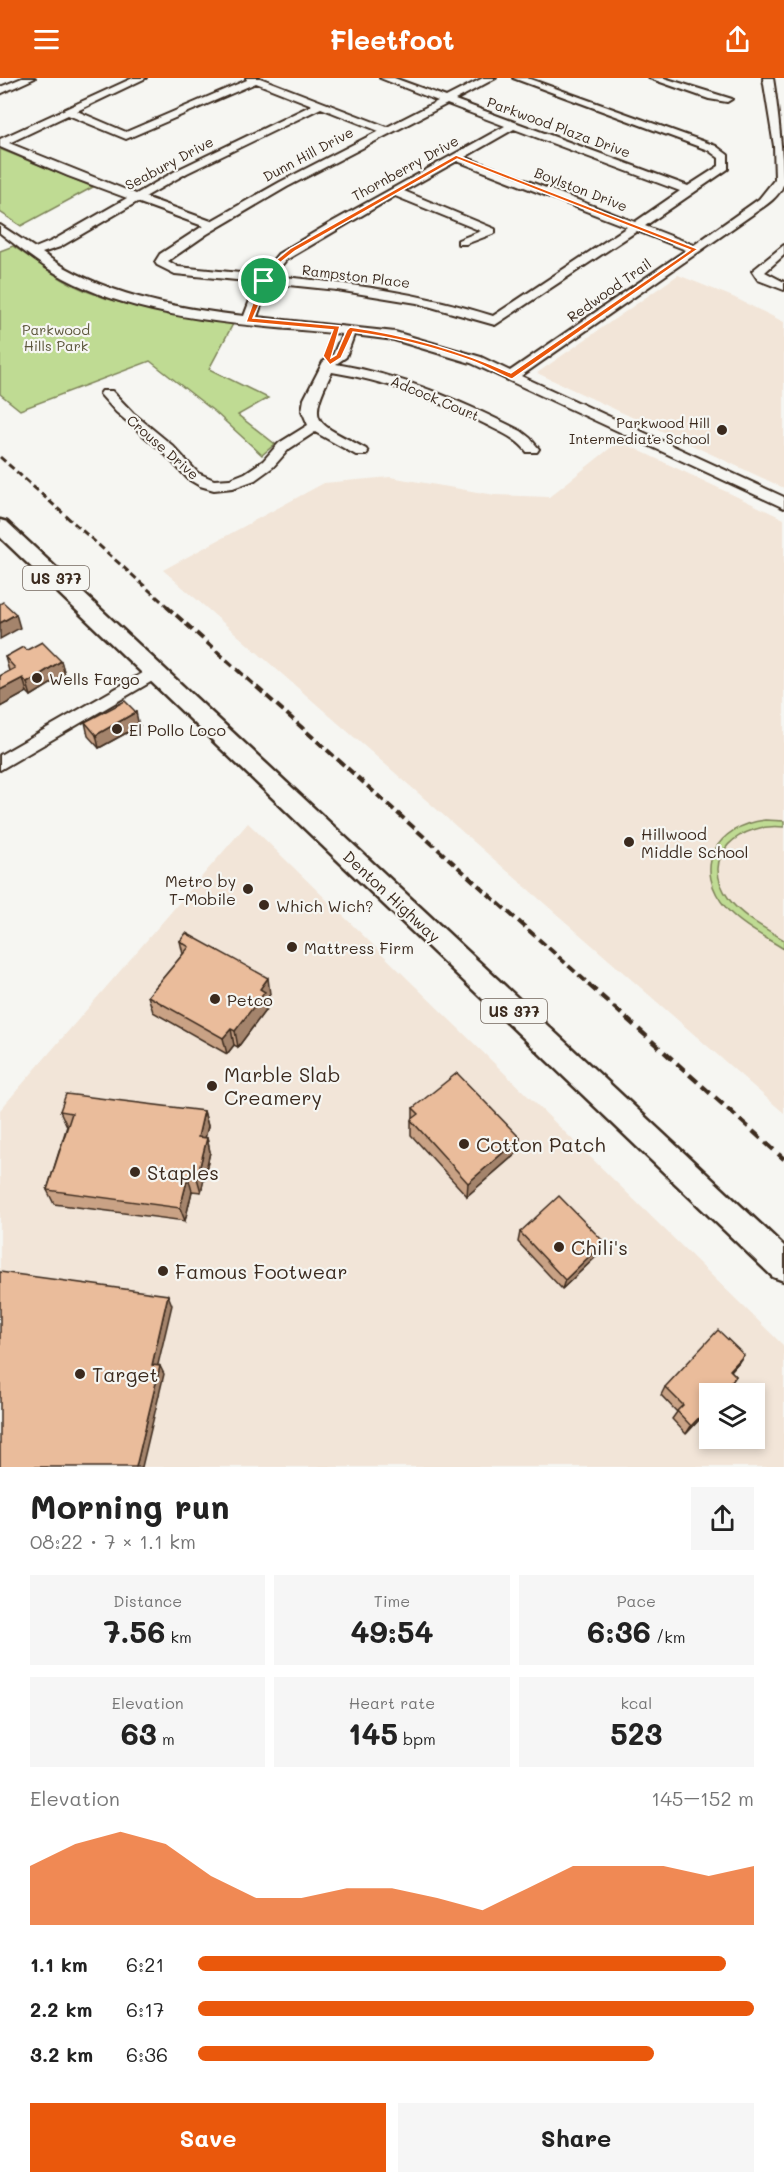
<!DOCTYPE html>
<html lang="en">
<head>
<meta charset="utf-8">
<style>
	:root { --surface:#fff; --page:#f6f6f6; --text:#222; --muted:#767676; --accent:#ea580c }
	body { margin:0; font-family:Mali,sans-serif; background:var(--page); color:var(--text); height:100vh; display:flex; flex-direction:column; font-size:22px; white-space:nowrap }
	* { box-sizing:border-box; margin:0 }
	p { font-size:20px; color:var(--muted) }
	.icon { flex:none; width:33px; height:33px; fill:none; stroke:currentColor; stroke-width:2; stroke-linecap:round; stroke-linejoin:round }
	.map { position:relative; height:1389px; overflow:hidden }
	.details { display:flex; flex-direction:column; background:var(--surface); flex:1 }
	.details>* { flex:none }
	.controls { position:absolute; left:699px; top:1305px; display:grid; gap:12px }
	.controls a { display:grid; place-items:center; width:66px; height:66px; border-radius:0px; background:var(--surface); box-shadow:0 3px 9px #0003; font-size:30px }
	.pin { position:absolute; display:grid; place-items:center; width:51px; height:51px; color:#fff; margin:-26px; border:3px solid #fff; border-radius:50%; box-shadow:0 2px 6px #0007 }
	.round { display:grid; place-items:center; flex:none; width:63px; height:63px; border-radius:0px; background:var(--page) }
	.head { display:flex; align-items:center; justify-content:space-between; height:102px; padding:0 30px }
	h1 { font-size:33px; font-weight:800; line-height:45px }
	.metrics { display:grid; grid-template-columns:repeat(3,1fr); gap:9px; height:102px; padding:6px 30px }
	.metrics div { display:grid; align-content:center; border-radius:0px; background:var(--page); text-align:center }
	.metrics b { font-size:30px; font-weight:800 }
	.metrics small { font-size:16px; font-weight:400 }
	.metrics p { font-size:16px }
	.chart { height:168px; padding:12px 30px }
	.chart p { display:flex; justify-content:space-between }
	.chart svg { width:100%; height:108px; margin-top:6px; fill:var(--accent); opacity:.7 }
	.cta { display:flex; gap:12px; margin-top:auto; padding:12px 30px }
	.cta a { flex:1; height:69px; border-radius:0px; background:var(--accent); color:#fff; font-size:24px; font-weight:800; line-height:69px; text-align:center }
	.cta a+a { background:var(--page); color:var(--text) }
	ul { padding:0 30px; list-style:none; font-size:20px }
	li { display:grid; grid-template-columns:96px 72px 1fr; align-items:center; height:45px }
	li i { height:15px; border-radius:8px; background:var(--accent) }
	header { display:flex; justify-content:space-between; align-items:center; height:78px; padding:0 30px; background:var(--accent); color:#fff; font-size:27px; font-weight:800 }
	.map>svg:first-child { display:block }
</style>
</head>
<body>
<header><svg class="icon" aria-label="menu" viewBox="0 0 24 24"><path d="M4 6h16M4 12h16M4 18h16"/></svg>Fleetfoot<svg class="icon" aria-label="share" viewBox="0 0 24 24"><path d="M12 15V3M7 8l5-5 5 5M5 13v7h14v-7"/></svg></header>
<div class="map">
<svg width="784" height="1389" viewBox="0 0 784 1389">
	<rect width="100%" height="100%" fill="#f6f6f2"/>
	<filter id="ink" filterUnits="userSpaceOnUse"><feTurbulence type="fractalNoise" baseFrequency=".0167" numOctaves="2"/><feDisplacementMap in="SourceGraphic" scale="12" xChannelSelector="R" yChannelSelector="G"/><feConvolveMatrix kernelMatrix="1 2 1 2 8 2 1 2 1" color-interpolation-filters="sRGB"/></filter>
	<g filter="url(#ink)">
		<!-- built -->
		<path fill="#f2e5d8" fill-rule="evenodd" d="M678,197l55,22 51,25v166l-247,-115z
			M619,363l165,78v594l-621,-543 161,-87 66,-6 105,18 54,2z
			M248,745l536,523v121h-784v-357zM710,1316h44v44h-44z"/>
		<!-- green -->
		<path fill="#bfdb93" stroke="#7d8258" stroke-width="1.5" d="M0,71l93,38 -72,39 -21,-14z
			M13,168c19,12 38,28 58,38 50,25 109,31 163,38l-25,47 59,29 -30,17 37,29 -13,11 -47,-43 -65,-51 -130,49 -20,-16v-143z
			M765,742l19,1v6c-43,-5 -87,28 -55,72 13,18 36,29 55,41v9c-19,-12 -42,-23 -57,-40 -36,-41 -11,-83 38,-89z"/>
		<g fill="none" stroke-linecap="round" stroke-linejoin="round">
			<defs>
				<path id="minor" d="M22,0h13l-35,16v-7z
					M133,0h13l-69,33 49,21 121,-52 -1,-2h14l127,49 51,-26 -58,-23h14l52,19 37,-19h13l-41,22 233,86 31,-20v-8l-11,-8 -195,-72h14l189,68 12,9v14l-83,57 49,19 65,-46 16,-20 -1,-33 -11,-68h10c4,23 11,87 10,107 -4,13 -20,22 -30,29l-232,162 263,121v11l-313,-145 -77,-23 -40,-5 -8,22 -10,7c66,11 125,37 185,67l9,7 9,11 -2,3h-10c-10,-14 -27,-20 -42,-28 -49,-25 -99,-43 -153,-52 -28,55 -13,50 34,77l2,3 -2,3h-10l-41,-23 -26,17 -16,18 -18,13 -22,8 -19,2 -14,-4 -12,-7 -25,-27 -47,-40 -16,-18 2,-3h10l21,22 40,33 25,27 16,7 16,-1 15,-6 18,-12 16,-18 29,-18 -6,-14 2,-12 19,-37 10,-7 9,-21c-94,-10 -207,-12 -290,-63 -18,-11 -35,-25 -52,-38v-8l35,23 17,-7 75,-43 -59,-22 -68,-29v-8zM256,5l56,22 -133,64 -43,25 -127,-51 59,-28 58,24zM447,26l58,22 -173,96 -54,32 -17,21 -83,-8 -10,-6 39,-27 80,-47zM321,30l58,23 -99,51 -69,39 -66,-24 42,-24zM514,51l166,62 -45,31 -170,-65zM457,83l170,66 -134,89c-72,-23 -145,-33 -220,-40l13,-16 109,-64 86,35 -23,9v4h8l29,-11v-4l-91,-38zM137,124l66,24 -43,28 -5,8 2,3 18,9 82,8 -13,34c-70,-8 -142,-21 -202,-63l18,-6zM637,153l49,19 -176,121 -29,-14 -86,-25 -138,-15 12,-34 68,7 80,13 78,22z
					M649,0h15l68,21 -5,3 -18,-3z
					M784,167v10l-19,17 19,10v8l-26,-10 -6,-9z
					M155,588l6,2 2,4 -2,4 -161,94v-15z"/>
				<path id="major" d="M0,442l7,2 777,724v35l-11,-4 -773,-740z"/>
			</defs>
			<!-- minor casing -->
			<use href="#minor" stroke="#3b2a1e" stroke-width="4"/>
			<!-- major casing -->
			<use href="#major" stroke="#3b2a1e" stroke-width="5"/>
			<!-- minor -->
			<use href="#minor" fill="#f6f6f2" fill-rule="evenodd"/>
			<!-- major -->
			<use href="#major" fill="#f6f6f2" fill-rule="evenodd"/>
			<!-- rail-far2 -->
			<path stroke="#3b2a1e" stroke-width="3" stroke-dasharray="7 4" stroke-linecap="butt" d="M0,379l168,150"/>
			<!-- rail-far1 -->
			<path stroke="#3b2a1e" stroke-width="4" stroke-dasharray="9 4.5" stroke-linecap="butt" d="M166,528l424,379"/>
			<!-- rail -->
			<path stroke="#3b2a1e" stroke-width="4.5" stroke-dasharray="11 6" stroke-linecap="butt" d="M588,906l196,175"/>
		</g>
		<!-- wall -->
		<path fill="#c9a285" stroke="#3b2a1e" stroke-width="1.5" d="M27,572l34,11 4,14 -34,21 -4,-4 -27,15v-31l9,-5 -4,-14z
			M85,644l54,4 -40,22 -11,-12z
			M180,863l90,53 -4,6 1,8 -29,39 -4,-2 -7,9 -74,-42 -5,-16 35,-42z
			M413,1030l107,30 -2,14 -51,44 -56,-61v-15l2,-1z
			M60,1033h144l4,15 -3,12h2l3,14 -9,40 -9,-1 -7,30 -131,-17 -7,-14 20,-64z
			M520,1154l81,20 -39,37 -44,-47z
			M738,1285l-7,8 5,5 -6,9 -8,9h-12v14l-24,26 -14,-15 5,-7 -16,-17 4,-8z"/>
		<!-- shaded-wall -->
		<path fill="#a4846c" stroke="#3b2a1e" stroke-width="1.5" d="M16,536l4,14 -20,11v-16z
			M61,583l4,14 -34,21 -4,-13z
			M23,600l4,14 -27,15v-17z
			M136,634l3,14 -40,22 -3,-13z
			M268,900l2,16 -4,6 1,8 -29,39 -3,-16 25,-42z
			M231,951l3,16 -7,9 -4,-16z
			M204,1033l4,15 -6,25 -4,-14z
			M207,1060l3,14 -9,40 -4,-14z
			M520,1060l-2,14 -51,44 1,-13z
			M188,1099l4,14 -7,30 -5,-13z
			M604,1164l-3,10 -39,37 3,-9z
			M168,1217l4,10 -16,68 -4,-8z
			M744,1277l-6,8 -14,15 6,-8z
			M160,1288l4,8 -22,93h-6z
			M710,1328v2l-24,26 5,-8z"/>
		<!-- building -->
		<path fill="#eabc9b" stroke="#3b2a1e" stroke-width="1.5" d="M3,524l13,12 -16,9v-19z
			M42,564l19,19 -34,22 -4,-5 -23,12v-14l15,-8 -10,-11 18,-10 4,3z
			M125,623l11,11 -40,23 -11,-13z
			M186,855l82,45 -8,11 5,3 -30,39 -4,-2 -8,9 -75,-42 41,-49 -9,-6z
			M457,995l63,65 -52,45 -57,-63 8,-6 -6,-6z
			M66,1016l138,17 -6,26 9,1 -10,40 -9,-1 -8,31 -133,-18 25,-77 -12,-2z
			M559,1118l45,46 -39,38 -45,-48z
			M0,1194l168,23 -16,70 8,1 -24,101h-136z
			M718,1252l26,25 -14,15 6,6 -15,18h-11v12l-19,20 -14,-15 6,-6 -18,-18z"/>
	</g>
	<!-- route -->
	<path fill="#ea580c" stroke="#fff" stroke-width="1.5" fill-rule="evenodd" d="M456,77l242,94 -186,130c-14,-5 -26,-13 -40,-18 -39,-14 -78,-24 -119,-29l-12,26 -11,7 -7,-9 10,-26 -87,-8 15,-41 9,-16 21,-17zM457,81l233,91 -179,123c-52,-23 -104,-38 -161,-46l-3,3 -11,25 -5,3 9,-32 -87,-8 23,-52 19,-15z"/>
	<!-- markers -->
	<g fill="#3b2a1e" stroke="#f6f6f2" stroke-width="2">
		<circle cx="722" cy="352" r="6"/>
		<circle cx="37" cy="600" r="6"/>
		<circle cx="117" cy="651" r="6"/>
		<circle cx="629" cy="764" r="6"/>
		<circle cx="248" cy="811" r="6"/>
		<circle cx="264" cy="827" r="6"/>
		<circle cx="292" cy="869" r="6"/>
		<circle cx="215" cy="921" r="6"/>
		<circle cx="212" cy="1008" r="6"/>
		<circle cx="464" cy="1066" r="6"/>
		<circle cx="135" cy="1094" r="6"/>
		<circle cx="559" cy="1169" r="6"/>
		<circle cx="163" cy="1193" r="6"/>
		<circle cx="80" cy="1296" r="6"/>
	</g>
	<g text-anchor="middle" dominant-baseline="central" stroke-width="4.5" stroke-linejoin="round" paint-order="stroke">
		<!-- far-street labels -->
		<g font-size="14" fill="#3b2a1e" stroke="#f6f6f2">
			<text transform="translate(559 49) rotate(20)">Parkwood Plaza Drive</text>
			<text transform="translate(308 76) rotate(-28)">Dunn Hill Drive</text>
			<text transform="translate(169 85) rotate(-28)">Seabury Drive</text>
			<text transform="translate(405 90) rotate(-29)">Thornberry Drive</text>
			<text transform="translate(581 111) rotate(21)">Boylston Drive</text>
			<text transform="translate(356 198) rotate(7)">Rampston Place</text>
			<text transform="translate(609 212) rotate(-35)">Redwood Trail</text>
			<text transform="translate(435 320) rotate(23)">Adcock Court</text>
			<text transform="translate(163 369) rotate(41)">Crouse Drive</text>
		</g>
		<!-- far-park labels -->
		<g font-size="14" fill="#5c563b" stroke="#f6f6f2">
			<text x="56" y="251">Parkwood<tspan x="56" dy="16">Hills Park</tspan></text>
		</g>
		<!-- far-poi labels -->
		<g font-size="14" fill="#3b2a1e" stroke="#f6f6f2" text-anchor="end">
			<text x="710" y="344">Parkwood Hill<tspan x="710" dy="16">Intermediate School</tspan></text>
		</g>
		<!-- shield labels -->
		<g fill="#f6f6f2" stroke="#73675e" stroke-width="1.5">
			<rect x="23" y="488" width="66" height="24" rx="4.5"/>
			<rect x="481" y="921" width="66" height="24" rx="4.5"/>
		</g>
		<g font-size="15" font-weight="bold" fill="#3b2a1e">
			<text x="56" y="500">US 377</text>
			<text x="514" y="933">US 377</text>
		</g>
		<!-- poi labels -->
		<g font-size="16" fill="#3b2a1e" stroke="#f6f6f2" text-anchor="start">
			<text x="49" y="600">Wells Fargo</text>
			<text x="129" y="651">El Pollo Loco</text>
			<text x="641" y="755">Hillwood<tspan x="641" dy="18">Middle School</tspan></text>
			<text x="236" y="802" text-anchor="end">Metro by<tspan x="236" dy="18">T-Mobile</tspan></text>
			<text x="276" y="827">Which Wich?</text>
			<text x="304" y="869">Mattress Firm</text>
			<text x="227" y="921">Petco</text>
		</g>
		<!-- street labels -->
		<g font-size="16" fill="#3b2a1e" stroke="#f6f6f2">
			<text transform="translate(392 818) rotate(43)">Denton Highway</text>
		</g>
		<!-- near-poi labels -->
		<g font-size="20" fill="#3b2a1e" stroke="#f6f6f2" text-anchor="start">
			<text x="224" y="996">Marble Slab<tspan x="224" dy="23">Creamery</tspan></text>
			<text x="476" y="1066">Cotton Patch</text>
			<text x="147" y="1094">Staples</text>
			<text x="571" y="1169">Chili's</text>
			<text x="175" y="1193">Famous Footwear</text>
			<text x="92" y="1296">Target</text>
		</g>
	</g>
</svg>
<div class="controls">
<a><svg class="icon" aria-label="layers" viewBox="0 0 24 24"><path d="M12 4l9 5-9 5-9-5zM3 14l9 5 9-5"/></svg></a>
</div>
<div class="pin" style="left:264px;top:203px;background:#1e9e55"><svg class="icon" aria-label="arrive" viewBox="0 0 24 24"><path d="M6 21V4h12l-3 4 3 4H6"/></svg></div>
</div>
<section class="details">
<div class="head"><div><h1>Morning run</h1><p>08:22 · 7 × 1.1 km</p></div><a class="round"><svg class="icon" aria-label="share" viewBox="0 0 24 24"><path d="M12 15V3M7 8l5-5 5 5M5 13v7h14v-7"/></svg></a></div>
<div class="metrics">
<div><p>Distance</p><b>7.56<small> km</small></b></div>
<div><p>Time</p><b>49:54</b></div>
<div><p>Pace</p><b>6:36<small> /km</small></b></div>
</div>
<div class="metrics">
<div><p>Elevation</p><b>63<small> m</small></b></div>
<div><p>Heart rate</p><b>145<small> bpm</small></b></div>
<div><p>kcal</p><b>523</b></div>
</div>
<div class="chart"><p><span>Elevation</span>145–152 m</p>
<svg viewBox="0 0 160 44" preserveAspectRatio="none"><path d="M0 44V20L10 11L20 6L30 11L40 24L50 33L60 33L70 29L80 29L90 33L100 38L110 29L120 20L130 20L140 20L150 24L160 20V44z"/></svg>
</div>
<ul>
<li><b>1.1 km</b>6:21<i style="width:95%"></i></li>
<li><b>2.2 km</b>6:17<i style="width:100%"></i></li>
<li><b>3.2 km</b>6:36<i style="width:82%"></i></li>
</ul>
<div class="cta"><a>Save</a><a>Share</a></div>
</section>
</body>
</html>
